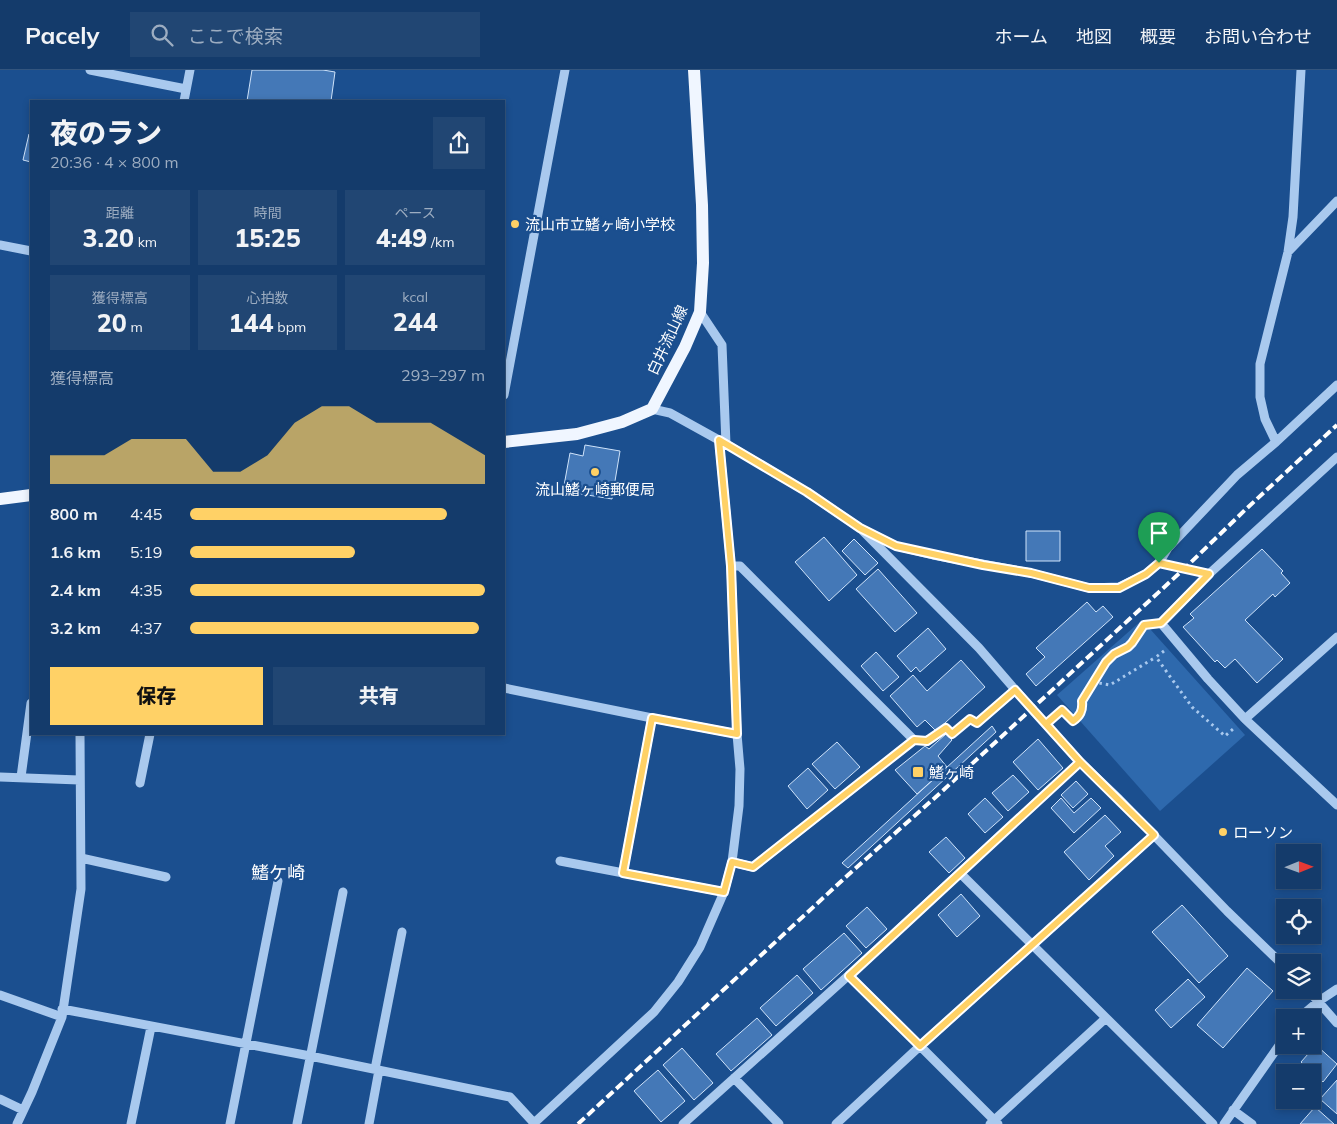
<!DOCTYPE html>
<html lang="ja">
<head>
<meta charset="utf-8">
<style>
	:root { --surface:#143b6b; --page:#214673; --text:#f1f3f6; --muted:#9dadc1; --line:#33557e; --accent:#ffd166 }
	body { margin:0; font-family:Mulish,"Noto Sans JP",sans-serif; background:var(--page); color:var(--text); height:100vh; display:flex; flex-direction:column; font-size:19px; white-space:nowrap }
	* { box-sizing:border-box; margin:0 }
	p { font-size:16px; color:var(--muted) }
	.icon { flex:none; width:28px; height:28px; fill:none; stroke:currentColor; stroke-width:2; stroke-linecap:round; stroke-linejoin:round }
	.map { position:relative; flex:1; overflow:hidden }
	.sheet { position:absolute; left:30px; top:30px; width:475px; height:635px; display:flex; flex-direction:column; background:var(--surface); border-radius:0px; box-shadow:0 2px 8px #0003,0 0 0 1px var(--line) }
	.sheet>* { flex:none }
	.needle { width:32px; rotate:89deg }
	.controls { position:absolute; left:1276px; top:774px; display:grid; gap:10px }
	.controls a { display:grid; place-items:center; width:45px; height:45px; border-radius:0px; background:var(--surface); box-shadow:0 2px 8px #0003,0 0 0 1px var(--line); font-size:25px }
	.pin { position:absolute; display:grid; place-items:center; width:42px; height:42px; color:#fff; margin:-51px -21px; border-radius:50% 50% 50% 0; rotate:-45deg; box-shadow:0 0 5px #0007 }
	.pin .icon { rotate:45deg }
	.round { display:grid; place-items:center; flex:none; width:52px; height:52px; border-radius:0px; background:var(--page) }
	.summary { display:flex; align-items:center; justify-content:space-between; height:85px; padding:0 20px }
	h1 { font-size:28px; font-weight:800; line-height:38px }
	.metrics { display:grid; grid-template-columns:repeat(3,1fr); gap:8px; height:85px; padding:5px 20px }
	.metrics div { display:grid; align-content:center; border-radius:0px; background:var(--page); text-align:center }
	.metrics b { font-size:25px; font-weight:800 }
	.metrics small { font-size:14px; font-weight:400 }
	.metrics p { font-size:14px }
	.chart { height:140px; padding:10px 20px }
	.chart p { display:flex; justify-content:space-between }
	.chart svg { width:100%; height:90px; margin-top:5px; fill:var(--accent); opacity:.7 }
	.button { display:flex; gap:10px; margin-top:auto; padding:10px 20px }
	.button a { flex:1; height:58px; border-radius:0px; background:var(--accent); color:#111; font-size:20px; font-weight:800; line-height:58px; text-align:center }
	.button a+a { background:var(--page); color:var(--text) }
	ul { padding:0 20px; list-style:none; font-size:16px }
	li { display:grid; grid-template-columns:80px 60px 1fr; align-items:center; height:38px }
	li i { height:12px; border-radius:6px; background:var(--accent) }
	header { display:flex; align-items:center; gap:30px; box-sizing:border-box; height:70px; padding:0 25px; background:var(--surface); border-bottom:1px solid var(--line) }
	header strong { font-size:24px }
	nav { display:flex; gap:28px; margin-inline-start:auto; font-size:18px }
	.search { width:350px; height:45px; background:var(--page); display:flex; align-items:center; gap:12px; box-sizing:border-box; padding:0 18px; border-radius:0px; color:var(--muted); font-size:19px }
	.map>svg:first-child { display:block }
</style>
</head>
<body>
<header>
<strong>Pacely</strong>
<div class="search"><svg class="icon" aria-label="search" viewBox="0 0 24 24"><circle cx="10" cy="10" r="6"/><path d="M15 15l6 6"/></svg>ここで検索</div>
<nav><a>ホーム</a><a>地図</a><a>概要</a><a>お問い合わせ</a></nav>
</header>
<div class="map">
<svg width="1337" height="1054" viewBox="0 0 1337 1054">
	<rect width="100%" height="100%" fill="#1b4f8f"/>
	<!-- green -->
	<path fill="#2e69ad" d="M1142,550l103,115 -85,76 -103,-116z"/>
	<!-- building -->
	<path fill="#4478b7" stroke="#cfe3fa" d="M252,0h71l12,2 -4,29h-84z
		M29,64h2v28l-8,-2z
		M585,375l35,6 -8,48 -49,-8 7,-38 13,3z
		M1026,461h34v30h-34z
		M824,467l33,38 -28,26 -34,-39z
		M854,469l24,24 -13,12 -23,-24z
		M1262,479l21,22 -2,2 9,10 -15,14 -2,-3 -28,26 38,39 -26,24 -22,-24 -10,9 -8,-8 -2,2 -32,-35 11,-9 -4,-4z
		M878,499l39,44 -22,19 -39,-43z
		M1087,532l9,10 7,-6 10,11 -77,69 -10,-12 19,-17 -9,-9z
		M928,558l18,21 -26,23 -4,-5 -5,5 -14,-16z
		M876,582l23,25 -16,14 -22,-25z
		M961,590l24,27 -49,44 -11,-11 -8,7 -27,-31 23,-21 14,16z
		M992,656l4,6 -148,136 -6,-5z
		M946,664l6,6 -14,16 9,11 -30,27 -22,-24 30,-24 4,3z
		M1038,669l25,29 -25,22 -25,-28z
		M837,672l23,25 -25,22 -23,-25z
		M808,698l20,22 -21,19 -19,-23z
		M1013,705l16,17 -21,19 -16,-18z
		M1076,711l12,13 -15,14 -12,-13z
		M985,728l18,19 -18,16 -17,-19z
		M1061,728l13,15 17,-15 10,10 -27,25 -23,-25z
		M1105,745l16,17 -16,14 9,10 -25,24 -25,-28z
		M946,767l19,21 -16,15 -20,-21z
		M961,824l19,22 -23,21 -19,-22z
		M1182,835l46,51 -29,27 -47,-51z
		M867,837l20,22 -21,19 -20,-22z
		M844,863l18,20 -41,37 -18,-21z
		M1247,898l26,23 -50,57 -26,-23z
		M797,905l16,18 -37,33 -16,-18z
		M1188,909l17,18 -34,31 -16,-18z
		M757,948l15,17 -41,36 -15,-17z
		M1316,975l21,19 -14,18 -22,-20z
		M682,978l31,35 -19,17 -31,-35z
		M1297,994l9,8h-17z
		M658,1000l27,31 -24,21 -27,-31z
		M1312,1008l10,9 -10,11z
		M1337,1010v34l-17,-15z
		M1315,1037l19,17h-34z"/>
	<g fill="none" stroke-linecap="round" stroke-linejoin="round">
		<!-- path -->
		<path stroke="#a9c9ee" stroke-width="3" stroke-dasharray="2.5 4" stroke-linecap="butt" d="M1175,496l16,4
			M1164,581l-8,6 36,50 33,29 8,-7
			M1093,612l17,3 46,-28
			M1057,644l5,-4 11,11c7,-5 10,-10 9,-20l24,-39 8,-9 18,-10 3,-6 10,-12
			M929,669l17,-11 6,6 10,-9"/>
		<!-- minor -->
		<path stroke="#a9c9ee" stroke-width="9" d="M90,0l96,19
			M184,31l6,-31
			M0,175l31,6
			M1288,182l49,-51
			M700,242l22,33 4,99
			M504,325l61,-325
			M652,339l18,4 56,31 81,48 53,36 119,120 52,60 49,54 39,37 108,112 58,56
			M1276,372l61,-57
			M1337,387l-128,117 -48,49 47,56 37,40 92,-82
			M860,458l36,18 37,9 98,18 58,15 30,-1 27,-13 13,-11 9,-15 69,-73 39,-33 -11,-23 -5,-22v-33l28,-112 5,-35 8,-147
			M731,496h9l174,174 -161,127 -21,-5
			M504,618l148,30 85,16
			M1245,649l92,86
			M977,653l38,-33
			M0,707l79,3
			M21,707l10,-74
			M140,713l10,-49
			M81,788l85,19
			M560,791l164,31
			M623,803l29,-155
			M960,803l253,251
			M849,905l149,149
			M1308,920l29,33
			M0,925l62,22
			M62,939l248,47 200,41 24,26
			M1299,948l20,-17 18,-12
			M375,999l27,-137
			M734,1008l45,46
			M0,1029l23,11
			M1233,1040l19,14
			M17,1054l15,-32 30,-75 19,-128 -1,-155
			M131,1054l20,-97
			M230,1054l48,-243
			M297,1054l46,-232
			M369,1054l10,-54
			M533,1054l121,-112 24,-30 22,-35 24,-55 8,-30 7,-56 1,-37 -3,-35 -6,-168 -12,-126
			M683,1054l166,-149 231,-213
			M836,1054l84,-78 234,-211
			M990,1054l116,-106
			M1224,1054l61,-87"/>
		<!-- major -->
		<path stroke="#f0f6ff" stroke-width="12" d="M504,372l73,-8 45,-12 30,-13 33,-62 15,-35 3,-49 -1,-58 -8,-135
			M0,429l31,-4"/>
		<!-- rail -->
		<path stroke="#fff" stroke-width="4" stroke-dasharray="9 4" stroke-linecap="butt" d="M578,1054l270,-249 90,-80 247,-227 60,-58 92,-85"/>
	</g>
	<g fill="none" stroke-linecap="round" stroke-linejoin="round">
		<defs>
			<path id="route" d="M1159,493l-13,11 -27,14h-30l-58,-15 -48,-8 -87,-19 -36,-18 -53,-36 -88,-52 12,126 6,168 -85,-16 -29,155 101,19 8,-30 21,5 161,-127 13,1 19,-13 6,6 18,-15 7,4 38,-33 65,72 -231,214 71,70 234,-211 -74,-73 -34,-38 16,-14 11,11c7,-5 10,-10 9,-20l24,-39 8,-8 14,-7 4,-4 12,-18 17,-2 48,-49 -50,-11"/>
		</defs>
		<!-- route casing -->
		<use href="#route" stroke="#fff" stroke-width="10"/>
		<!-- route -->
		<use href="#route" stroke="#ffd166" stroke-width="6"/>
	</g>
	<!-- markers -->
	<g fill="#ffd166" stroke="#1b4f8f" stroke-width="2">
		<circle cx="515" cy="154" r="5"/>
		<circle cx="595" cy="402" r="5"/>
		<rect x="912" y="696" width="12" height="12" rx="2.5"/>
		<circle cx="1223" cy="762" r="5"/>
	</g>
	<g text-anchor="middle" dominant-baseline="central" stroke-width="4.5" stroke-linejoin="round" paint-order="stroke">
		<!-- poi labels -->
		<g font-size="15" fill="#fff" stroke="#1b4f8f" text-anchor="start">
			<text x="525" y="154">流山市立鰭ヶ崎小学校</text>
			<text x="595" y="419" text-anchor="middle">流山鰭ヶ崎郵便局</text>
			<text x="929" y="702">鰭ヶ崎</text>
			<text x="1233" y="762">ローソン</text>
		</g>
		<!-- street labels -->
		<g font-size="15" fill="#fff" stroke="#1b4f8f">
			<text transform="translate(667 270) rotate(-65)">白井流山線</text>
		</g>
		<!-- quarter labels -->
		<g font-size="18" fill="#fff" stroke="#1b4f8f">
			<text x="278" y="802">鰭ケ崎</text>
		</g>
	</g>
</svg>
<div class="controls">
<a><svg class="needle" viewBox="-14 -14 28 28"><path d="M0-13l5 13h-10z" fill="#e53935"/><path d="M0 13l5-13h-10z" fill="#9dadc1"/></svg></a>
<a><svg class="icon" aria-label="locate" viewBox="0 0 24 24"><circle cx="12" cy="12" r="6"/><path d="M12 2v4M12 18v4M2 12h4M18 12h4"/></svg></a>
<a><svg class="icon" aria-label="layers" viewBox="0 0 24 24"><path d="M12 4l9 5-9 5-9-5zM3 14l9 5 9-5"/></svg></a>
<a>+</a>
<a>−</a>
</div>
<div class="pin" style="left:1159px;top:493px;background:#1e9e55"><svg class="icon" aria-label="arrive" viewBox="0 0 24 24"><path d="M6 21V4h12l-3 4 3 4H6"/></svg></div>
<section class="sheet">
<div class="summary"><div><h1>夜のラン</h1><p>20:36 · 4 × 800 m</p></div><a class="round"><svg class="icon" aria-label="share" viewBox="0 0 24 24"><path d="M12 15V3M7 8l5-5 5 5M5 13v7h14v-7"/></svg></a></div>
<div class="metrics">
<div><p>距離</p><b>3.20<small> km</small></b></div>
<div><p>時間</p><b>15:25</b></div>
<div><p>ペース</p><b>4:49<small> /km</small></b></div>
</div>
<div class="metrics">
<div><p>獲得標高</p><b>20<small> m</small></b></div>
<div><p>心拍数</p><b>144<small> bpm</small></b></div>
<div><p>kcal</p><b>244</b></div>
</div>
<div class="chart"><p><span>獲得標高</span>293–297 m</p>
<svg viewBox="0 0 160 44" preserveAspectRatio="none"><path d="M0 44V30L10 30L20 30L30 22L40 22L50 22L60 38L70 38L80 30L90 14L100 6L110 6L120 14L130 14L140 14L150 22L160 30V44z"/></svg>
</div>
<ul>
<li><b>800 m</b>4:45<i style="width:87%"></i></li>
<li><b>1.6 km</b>5:19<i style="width:56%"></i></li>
<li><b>2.4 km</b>4:35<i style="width:100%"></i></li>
<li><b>3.2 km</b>4:37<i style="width:98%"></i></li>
</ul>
<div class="button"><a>保存</a><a>共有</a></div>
</section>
</div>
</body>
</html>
